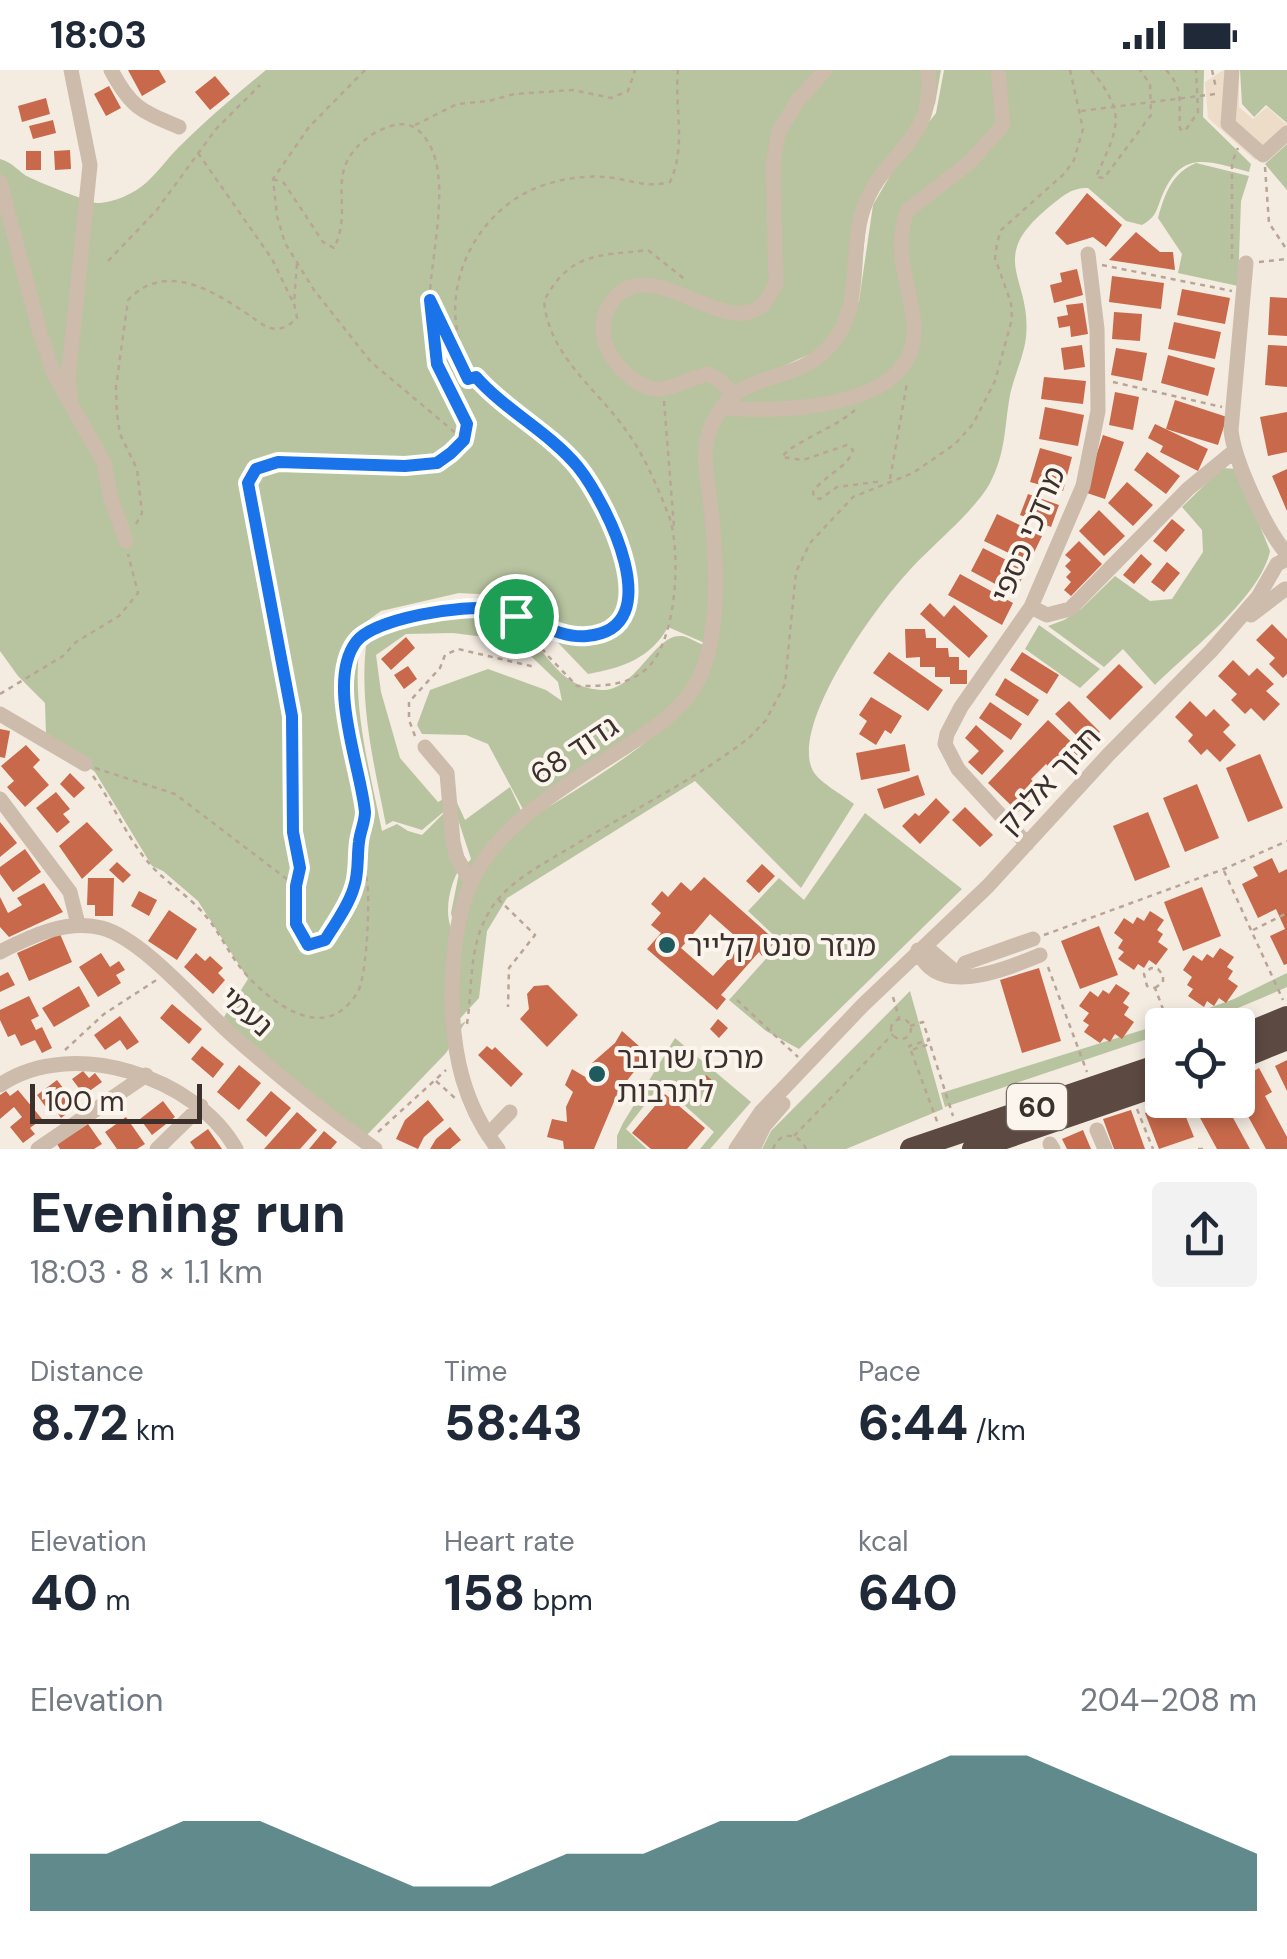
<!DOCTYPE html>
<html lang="en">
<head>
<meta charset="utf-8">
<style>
	:root { --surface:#fff; --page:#f2f2f3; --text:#1f2937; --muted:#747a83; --accent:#1f5a5e }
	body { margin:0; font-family:"DM Sans","Noto Sans Hebrew",sans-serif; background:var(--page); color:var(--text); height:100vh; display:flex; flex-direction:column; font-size:38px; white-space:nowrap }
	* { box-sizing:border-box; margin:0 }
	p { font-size:32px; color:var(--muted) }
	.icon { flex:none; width:55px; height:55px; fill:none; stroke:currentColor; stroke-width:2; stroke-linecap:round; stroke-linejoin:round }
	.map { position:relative; height:1079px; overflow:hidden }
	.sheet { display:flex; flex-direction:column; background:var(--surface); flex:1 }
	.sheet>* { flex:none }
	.fabs { position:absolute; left:1145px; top:938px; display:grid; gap:20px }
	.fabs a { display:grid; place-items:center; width:110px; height:110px; border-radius:10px; background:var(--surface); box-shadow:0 5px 15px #0003; font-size:50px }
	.scale { position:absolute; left:30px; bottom:25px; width:172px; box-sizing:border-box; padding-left:10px; border:5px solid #3b302b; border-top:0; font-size:28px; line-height:35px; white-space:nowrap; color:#3b302b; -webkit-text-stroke:8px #fbf5ee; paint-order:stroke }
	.pin { position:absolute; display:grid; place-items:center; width:85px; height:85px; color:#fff; margin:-42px; border:5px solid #fff; border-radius:50%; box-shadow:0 2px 10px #0007 }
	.round { display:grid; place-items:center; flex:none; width:105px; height:105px; border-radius:10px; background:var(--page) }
	.head { display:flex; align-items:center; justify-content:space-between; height:170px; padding:0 30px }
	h1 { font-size:55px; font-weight:800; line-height:75px }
	.metrics { display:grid; grid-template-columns:repeat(3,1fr); gap:15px; height:170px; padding:10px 30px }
	.metrics div { display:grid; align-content:center }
	.metrics b { font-size:50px; font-weight:800 }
	.metrics small { font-size:28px; font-weight:400 }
	.metrics p { font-size:28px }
	.chart { height:280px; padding:20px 30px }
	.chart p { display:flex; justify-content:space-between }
	.chart svg { width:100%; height:180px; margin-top:10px; fill:var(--accent); opacity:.7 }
	.status { display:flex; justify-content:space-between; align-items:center; height:70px; padding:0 50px; background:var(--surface); direction:ltr }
	.status svg { height:28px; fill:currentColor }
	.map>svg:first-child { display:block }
</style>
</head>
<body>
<div class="status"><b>18:03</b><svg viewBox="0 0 49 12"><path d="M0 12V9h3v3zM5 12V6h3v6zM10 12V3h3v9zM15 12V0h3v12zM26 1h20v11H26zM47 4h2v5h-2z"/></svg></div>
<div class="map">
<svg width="1287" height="1079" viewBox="0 0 1287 1079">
	<rect width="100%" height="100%" fill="#f4ebe1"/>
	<!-- green -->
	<path fill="#b8c4a0" d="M266,0h675l-6,34 -47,52 -18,37 -10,85 -6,25 -13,33 18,-35 14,-96 26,-45 37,-47 8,-43h260l-1,47 48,47 -2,8c-45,-12 -69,-23 -89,29 -4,12 -6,17 -18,24l-16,-4 -38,-33c-18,0 -25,8 -39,19 -64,53 -17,69 -23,130 -2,19 -12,39 -16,58 -6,34 -4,57 -20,88 -15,28 -60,64 -82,89 -31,33 -119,153 -95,199 7,12 30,24 41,33l-53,84 -106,-107 -188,117 -20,33 -8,67 -25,27 6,-73 -9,-39 8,-40 12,-14 -18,-55 -31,26 -29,-9 -7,4c-12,-61 -28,-125 -19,-187 29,-13 97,-26 129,-23 7,1 15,6 21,10 29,21 38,62 84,65 35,2 53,-57 81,-54 7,1 15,7 22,9l-13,43 -22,21 -29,23 -41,24 -74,57 -37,-69 -22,-9 -44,-1 -5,-9 13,-35 58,-21 58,21 16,11 -4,-19 -43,-41 -62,-8 -47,1 -30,21 5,37 19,66 38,44 15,-8 12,26 45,-33 16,34c49,-31 161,-94 182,-147 18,-44 15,-97 11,-143 -2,-36 -17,-70 -2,-105 25,-57 95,-36 124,-90l-29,17 -83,38 -28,44 -2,36 7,23 5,80 -4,70 -39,-17c-17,31 -46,41 -80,47l-46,-48 -11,-19 -38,-12 -34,-2 -78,18 -18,13c-15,70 5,138 19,207l15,-7 11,7 14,4 28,-28 15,53c-13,16 -22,48 -14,68l-3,104 18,-11 -20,32 -80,83c-38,-11 -115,-88 -142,-119l24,-38 -50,-78 -35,-30 -11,-5 -57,-94 -49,-37 -1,-32 -27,-27 -18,-25v-492c13,4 15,9 25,16 5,4 66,28 72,28 17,0 38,-10 50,-21 11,-10 20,-23 31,-34 28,-28 58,-53 88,-78z
		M1240,0h47v53l-21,-18 -12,12 -12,-13z
		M1287,74v46l-22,-26z
		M1196,93l53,13 -8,25 -3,85 -60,-13 4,-19 -24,-36c7,-25 14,-45 38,-55z
		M1222,398l15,1 33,82c-10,47 -81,100 -115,134l-32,-36 -19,18 -56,-41 16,-6 17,-11 34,-33 35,25 22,-2 31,-47 -1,-22 -20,-23z
		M1039,555l61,44 -20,19 -55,-39z
		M865,743l97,76 -163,160 -33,-18 -37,-31 52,-58 -33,-31 31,-33 25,22z
		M1287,903v14c-40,17 -80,38 -125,38v9l-217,73 -4,-14 243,-76 50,-18z
		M910,921l33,118 -97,40h-84l9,-18z
		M675,968l76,64 -41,47h-10l14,-17 -53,-48 -35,45 21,20h-30v-13l6,-13z"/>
	<!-- plaza -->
	<path fill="#ecdcc8" d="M1224,0h15v37l14,12 14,-12 20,18v8l-32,27 -47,-42 -3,-36z"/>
	<!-- building -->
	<path fill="#c8694b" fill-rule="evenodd" d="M128,0h31l7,12 -24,14z
		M215,6l15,18 -20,16 -15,-18z
		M109,16l12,22 -15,8 -12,-22z
		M46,28l4,16 -28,8 -4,-16z
		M53,50l3,13 -23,6 -4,-13z
		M70,80l1,19 -16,1 -1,-19z
		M26,81h15v19h-15z
		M1087,123l35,32 -16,22 -13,-10 -26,8 -12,-12z
		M1136,162l24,20h13l2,18 -66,-10z
		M1077,199l6,26 -29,8 -4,-18 12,-3 -2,-9z
		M1112,206l52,7 -3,26 -52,-7z
		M1182,219l48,9 -5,26 -48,-9z
		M1270,227l17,1v38l-19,-1z
		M1083,233l5,31 -17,3 -1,-11 -11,2 -2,-11 11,-2 -2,-10z
		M1114,242l28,2 -2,27 -28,-2z
		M1174,252l47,10 -6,27 -47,-10z
		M1082,275l3,22 -21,3 -3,-22z
		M1268,275l19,1v41l-22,-2z
		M1116,278l31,5 -5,28 -31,-6z
		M1168,285l47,13 -7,28 -47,-13z
		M1044,307l42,4 -3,23 -42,-5z
		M1115,322l24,5 -6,33 -24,-5z
		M1175,330l52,17 -9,28 -52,-16z
		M1045,337l39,8 -6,31 -39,-7z
		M1287,342v40l-19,4 -8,-39z
		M1155,354l53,25 -10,22 -38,-19 3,-6 -15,-8z
		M1103,365l21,7 -19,57 -21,-7z
		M1040,378l32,9 -9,34 -33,-9z
		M1147,382l33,24 -14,18 -32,-24z
		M1287,399v42l-15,-35z
		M1127,412l26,23 -20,21 -25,-23z
		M1028,424l31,11 -8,22 -31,-12z
		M1099,440l26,26 -21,20 -25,-25z
		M997,444l45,22 -13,27 -45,-22z
		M1172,449l13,11 -19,22 -13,-11z
		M1079,471l23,23 -31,32 -7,-6 7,-8 -5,-5 5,-5 -6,-6 6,-6 -6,-5z
		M983,478l43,22 -12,24 -43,-23z
		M1141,484l11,10 -18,20 -11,-9z
		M1167,492l13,11 -16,19 -13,-10z
		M960,504l53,29 -11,22 -54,-30z
		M930,533l14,14 10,-12 34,31 -19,22 -49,-44z
		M1272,554l15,15v35l-4,4 -14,-14 6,-6 -19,-18z
		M905,559h20l1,9h10v10h12l1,9h10v13h8v14h-17v-7h-15v-10h-15v-10l-14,1z
		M406,567l9,11 -24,22 -10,-11z
		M889,582l54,38 -15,21 -55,-38z
		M1022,582l37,23 -12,19 -37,-24z
		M1233,590l16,16 8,-8 17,16 -8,7 14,13 -16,17 -13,-13 -6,6 -14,-14 6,-6 -19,-18z
		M1119,594l24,23 -33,33 -24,-23z
		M408,596l9,13 -13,10 -10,-14z
		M1005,608l34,22 -11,16 -33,-21z
		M871,627l31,19 -11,18 -6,-4 -9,15 -17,-11 8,-13 -8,-6z
		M1069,631l31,31 -14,13 -31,-31z
		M1190,631l16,16 8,-8 16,16 -7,7 13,13 -16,17 -13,-13 -6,6 -13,-14 5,-6 -18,-18z
		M990,632l32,22 -11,16 -32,-22z
		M1048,650l33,31 -14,15 -8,-7 -9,9 -4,-4 -15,15 5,6 -11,11 5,4 -12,12 -30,-29z
		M976,655l28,26 -22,24 -14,-13 11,-11 -14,-13z
		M0,659l10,2 -5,27 -5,-1z
		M905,674l5,27 -49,9 -5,-27z
		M26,675l14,15 -7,7 16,18 -24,22 -18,-20 7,-6 -13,-15z
		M1260,684l23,54 -35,14 -22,-54z
		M70,703l15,15 -11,10 -14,-14z
		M918,705l7,20 -41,14 -7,-20z
		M1197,714l22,54 -34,14 -22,-54z
		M56,722l14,17 -7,5 7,8 -13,11 -21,-25z
		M936,728l14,14 -30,32 -18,-18 13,-13 4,3z
		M965,737l28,28 -13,12 -28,-27z
		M1148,742l22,55 -35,14 -22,-55z
		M0,752l17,21 -17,14z
		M87,752l26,28 -31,29 -23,-33z
		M25,779l16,23 -28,20 -13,-18v-7z
		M1272,788l7,15 8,-4v95l-3,1 -14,-29 15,-7 -9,-20 -18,9 -16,-34 16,-8 -5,-9z
		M117,792l14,13 -8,8 -14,-13z
		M762,794l13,12 -16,17 -13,-12z
		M704,807l72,64 -14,15 -3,-4 -38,43 5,4 -9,11 -70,-61 14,-16 -10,-8 10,-12 -10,-9 11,-13 6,6 13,-15 10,9zM710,844l33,29 -30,33 -32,-28z
		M88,808h26l-1,38h-18v-11h-8z
		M44,813l19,29 -54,25 -9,-10v-30l8,16 14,-8 -5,-7z
		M1202,817l19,49 -38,15 -19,-49z
		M139,821l18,9 -8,16 -18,-10z
		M169,840l28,19 -20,31 -29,-19z
		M1150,841l14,9 -7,10 6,4 -5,8 10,7 -12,16 -7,-5 -5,8 -6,-4 -4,6 -16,-11 6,-7 -6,-4 5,-8 -9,-7 10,-15 9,6 4,-7 7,4z
		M1099,856l19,49 -38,14 -19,-48z
		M60,864l12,28 -43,19 -12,-28z
		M1220,878l14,9 -7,10 6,4 -5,8 10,7 -12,17 -7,-5 -5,8 -7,-5 -3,6 -16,-11 5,-7 -6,-4 5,-8 -9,-7 10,-15 9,6 5,-7 6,4z
		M101,883l9,14 9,-6 6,9 -9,5 5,8 -23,14 -19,-30z
		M196,883l9,8 5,-5 13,12 -5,5 7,7 -12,14 -29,-27z
		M1039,898l22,73 -39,12 -22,-73z
		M8,902l7,13 -15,7v-16z
		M1116,914l14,9 -7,10 6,4 -5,8 10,7 -12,17 -7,-5 -5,8 -6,-4 -4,5 -16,-11 5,-7 -6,-4 6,-8 -10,-7 11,-15 8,6 5,-7 6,4z
		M548,915l30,30 -31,32 -27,-28 9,-10 -2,-15 7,-8z
		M79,916l11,20 -36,21 -12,-19z
		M29,926l10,20 -8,4 5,10 6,-3 10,21 -10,5 -7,-13 -14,6 -6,-12 -7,3 -8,-17v-10z
		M172,934l30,25 -13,15 -29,-26z
		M120,946l19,26 -12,8 -7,-10 -15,10 -11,-15z
		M718,949l10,9 -9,10 -9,-9z
		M622,961l26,23 -30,38 -24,57h-30l-1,-8 -16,-4 5,-18 15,3 -1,-15 7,-15 -8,-7 7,-16 15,9 5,-15 23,-20z
		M202,976l22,18 -11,14 -22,-19z
		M487,976l5,4 3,-3 28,27 -12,13 -33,-32z
		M1287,990v31l-12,-25z
		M239,995l22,18 -22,27 -22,-18z
		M1259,998l13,24 -7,4 22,41v12h-21l-22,-40 -12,7 18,33h-33l-18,-33 11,-6 -5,-10h33v-20z
		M83,1001l6,7 6,-5 7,9 -18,13 -12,-16z
		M706,1005l11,10 -8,10 -12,-9z
		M57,1010l20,26 -16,12 -6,-9 -5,4 -13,-18z
		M18,1020l24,29 -12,9 5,6 -12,9 -13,-16 12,-10 -8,-10 -14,12v-24l6,-4 4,5z
		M271,1021l20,17 -25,29 -20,-17z
		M665,1024l40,34 -18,21h-36l-19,-16z
		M428,1030l16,20 -20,17 -6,12 -22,-10 9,-19z
		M1179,1030l15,37 -35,12 -14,-36z
		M163,1031l12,16 -23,18 -12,-16z
		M1131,1040l14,39h-31l-11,-30z
		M297,1042l20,18 -17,19h-36z
		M126,1047l19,27 -8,5h-20l-12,-17z
		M88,1054l14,20 -8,5h-34l-3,-5z
		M450,1057l11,13 -11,9h-20l6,-10z
		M208,1059l14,20h-27l-5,-7z
		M1083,1060l8,19h-24l-5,-10z
		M324,1061l13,11 -6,7h-22z"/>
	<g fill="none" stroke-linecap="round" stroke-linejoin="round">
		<!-- path -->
		<path stroke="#b9a596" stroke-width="2.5" stroke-dasharray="5 5" stroke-linecap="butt" d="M365,0l-56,57 -36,52 4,37 8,27 29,47 57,72 93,78
			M1091,0c37,45 27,57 5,107l8,1 47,-63 -1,-31 -10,-14
			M1166,0c19,19 12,35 14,59l5,2 13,-19 -2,-42
			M1212,0l4,18
			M1081,41l134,-17
			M415,55l42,-21 32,-3 25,-7 59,-4 38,8 17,-7 7,-21
			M198,83l74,106 21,43
			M1265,97l4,56 18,27
			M273,109l11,4 39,59 11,6c22,-43 -15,-78 39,-114 10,-6 25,-12 36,-9 11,3 20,17 24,27 16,41 -4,114 -4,158 0,17 3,37 8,53 6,23 38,52 27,76 -19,40 -105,25 -142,24 -19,0 -50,-9 -66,7 -4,4 -5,9 -8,13l44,233 1,117 7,35 -4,18v39l12,20 17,-5 29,-53 4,-42
			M1232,189v-96l6,-15
			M108,191l48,-50 60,-82 44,-44
			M1259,192l28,-3
			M1102,195l130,26
			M430,232l38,77 6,-1
			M1113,312l109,25
			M664,331l10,126
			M855,340c-20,18 -64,33 -73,47l21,3 44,-15 6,5c-4,17 -30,26 -40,42l1,5 6,2 17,-12 46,-6
			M890,409l17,-96
			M136,454l6,-11 -5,-44 -17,-35 -3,-20 -1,-27 12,-87c35,-37 79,-13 115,11 20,13 32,29 54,7l-3,-15 3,-40
			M517,547l31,39 29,30c25,0 49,0 68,-16 32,-26 36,-115 25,-151 -11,-29 -26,-65 -45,-90 -29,-41 -76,-73 -81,-128 26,-50 56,-45 104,-51l39,31
			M0,624l63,-38 13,-14 43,-26 19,-23 -10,-39
			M415,666l-6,-16v-18l31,-34 5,-13 13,-6 77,18
			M95,698l80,26 121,92
			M93,706c20,27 33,60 55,86 17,21 42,33 61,58 10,13 18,29 28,43 20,28 71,73 105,47 9,-7 17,-17 19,-27 6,-23 9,-79 6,-102 -1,-14 -8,-28 -8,-42 0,-8 6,-16 6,-25 0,-10 -5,-23 -7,-33 -8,-36 -26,-110 0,-141 20,-23 99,-33 130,-31 29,1 53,20 80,27 20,5 50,-5 58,-25 6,-18 0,-41 -5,-59 -11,-44 -36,-85 -72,-112 -25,-19 -53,-35 -71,-61 -47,-63 -17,-154 51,-188 21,-10 51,-16 74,-14 26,1 40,12 67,5 17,-37 4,-74 8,-112
			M1224,801l59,129
			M498,829l37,36 -26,33 -1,39
			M1253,860l34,-17
			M1044,865l180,-66 63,-28
			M1048,897l39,105
			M1155,918l8,-6v-7l-5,-6 -7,-1 -7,6 3,12 8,2 14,37
			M893,927l6,21
			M737,930l61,57
			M891 959a10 10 0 1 1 20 0a10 10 0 1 1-20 0Z
			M467,954c6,-39 1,-76 22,-112 17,-30 56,-49 84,-66 58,-35 125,-68 177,-109l16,-17 19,-36 11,-112 14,-29 43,-46 60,-24 42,-29 18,-20 22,-43 17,-62 -1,-16 -16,-45 2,-15 4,-13 64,-57 9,-13 9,-31 -13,-59
			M910,956l13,-4 6,18 -20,6 2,4 19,-6 23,72
			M65,980l39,-36 54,-35
			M911,981l27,73
			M436,1011l20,18
			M1137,1039l16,40
			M378,1062l68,-62
			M794,1066l99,-102
			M773,1079c6,-18 26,-17 33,0
			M1198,1079h7"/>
		<!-- minor -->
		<path stroke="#cdbbac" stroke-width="15" d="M71,0l19,95 -22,215 3,19
			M111,0c20,38 30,41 68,57
			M1232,0l-4,54 35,31 24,-22
			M0,112l39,147 15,45 50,89 6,32 16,46
			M1246,193l-15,167c3,31 35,100 56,124
			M734,324l-16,-15 -11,-5c-15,4 -30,12 -45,15 -21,3 -45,-21 -54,-39 -7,-14 -7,-31 1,-44 31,-53 95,12 135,7 18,-2 25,-15 32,-30l-3,-116 5,-34 20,-33 27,-30
			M721,338c56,4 198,4 193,-82 -3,-42 -22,-70 -7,-115l63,-49 33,-37 -5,-55
			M1031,537l16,8 23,-6 118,-120 45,-37
			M1251,545l34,-26
			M0,644l85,50
			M425,677l22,26 6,69 4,16 14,24
			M0,729l70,93 8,32
			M1027,774l-69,-75 -13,-25 2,-10 14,-27 70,-100 52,-121 15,-75 -1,-82 -9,-75
			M926,877l33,28
			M918,880c19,49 88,19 122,5
			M0,882c31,-16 66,-33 102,-24 41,11 96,77 129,106 46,41 94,80 144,115
			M959,905l6,-12 68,-24
			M0,1015c72,-49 196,-8 236,64
			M1097,1060l8,19
			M488,1065l22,-23
			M1050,1074l3,5
			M38,1079l108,-74
			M157,1079l44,-43
			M498,1079c-34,-44 -45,-94 -46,-149 0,-36 3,-79 17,-113 31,-75 132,-119 194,-166 16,-14 30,-28 38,-47 20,-47 15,-124 9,-174 -3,-27 -10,-49 2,-75 25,-58 79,-38 116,-77 37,-38 20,-92 35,-138 19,-59 73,-65 65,-140
			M736,1079l25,-37 102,-107 125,-119 121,-132 102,-103 47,-54 19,-33 10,-5
			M753,1079l11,-23 19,-22"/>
		<!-- highway -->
		<path stroke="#5c4a42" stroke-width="22" d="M1238,967l49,-20
			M1238,989l49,-20
			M911,1079l251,-85
			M973,1079l189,-65"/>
	</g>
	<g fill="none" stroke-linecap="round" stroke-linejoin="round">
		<defs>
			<path id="route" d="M430,230l38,79 8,-2c30,34 73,55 102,90 28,35 93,162 9,169 -29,3 -63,-21 -94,-27 -28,-5 -119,9 -137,33 -30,40 5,126 9,170 0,10 -5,20 -6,30 -2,14 0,31 -5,45 -5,18 -19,37 -29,53l-17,5 -12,-21v-38l4,-18 -7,-36 -1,-116 -44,-233 8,-14 22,-7 127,4 32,-3 14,-10 13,-13 3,-16 -30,-60z"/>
		</defs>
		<!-- route casing -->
		<use href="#route" stroke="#fff" stroke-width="20"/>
		<!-- route -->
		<use href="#route" stroke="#1a73e8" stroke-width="12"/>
	</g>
	<!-- markers -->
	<g fill="#1f5a5e" stroke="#fbf5ee" stroke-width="4">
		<circle cx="667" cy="875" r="10"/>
		<circle cx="597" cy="1004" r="10"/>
	</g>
	<g text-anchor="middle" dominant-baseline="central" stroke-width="8" stroke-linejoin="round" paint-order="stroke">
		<!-- shield labels -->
		<rect fill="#fbf5ee" stroke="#756b66" stroke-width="2.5" x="1007" y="1014" width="60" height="46" rx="8"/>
		<g font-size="28" font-weight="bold" fill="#3b302b">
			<text x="1037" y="1037">60</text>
		</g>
		<!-- street labels -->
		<g font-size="30" fill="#3b302b" stroke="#fbf5ee">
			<text transform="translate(1028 464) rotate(-67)">מרדכי כספי</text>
			<text transform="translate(574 680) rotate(-34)">גדוד 68</text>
			<text transform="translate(1049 710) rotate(-47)">חנוך אלבק</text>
			<text transform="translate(247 941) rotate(42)">נעמי</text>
		</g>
		<!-- poi labels -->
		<g font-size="30" fill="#3b302b" stroke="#fbf5ee" text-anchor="start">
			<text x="687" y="875">מנזר סנט קלייר</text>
			<text x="617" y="987">מרכז שרובר<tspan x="617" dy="34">לתרבות</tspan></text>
		</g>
	</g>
</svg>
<div class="fabs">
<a><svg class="icon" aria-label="locate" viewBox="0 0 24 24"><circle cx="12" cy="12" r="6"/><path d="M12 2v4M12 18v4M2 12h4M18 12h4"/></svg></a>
</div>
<div class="scale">100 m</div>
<div class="pin" style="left:516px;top:546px;background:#1e9e55"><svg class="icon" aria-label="arrive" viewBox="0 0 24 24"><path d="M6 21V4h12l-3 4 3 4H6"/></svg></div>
</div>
<section class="sheet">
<div class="head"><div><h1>Evening run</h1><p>18:03 · 8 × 1.1 km</p></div><a class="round"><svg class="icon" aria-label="share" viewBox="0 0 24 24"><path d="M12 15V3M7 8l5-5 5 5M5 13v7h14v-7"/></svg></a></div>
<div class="metrics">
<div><p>Distance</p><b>8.72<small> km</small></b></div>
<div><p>Time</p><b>58:43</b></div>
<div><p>Pace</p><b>6:44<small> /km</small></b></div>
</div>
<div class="metrics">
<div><p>Elevation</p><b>40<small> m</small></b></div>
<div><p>Heart rate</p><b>158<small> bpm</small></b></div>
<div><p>kcal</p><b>640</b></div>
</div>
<div class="chart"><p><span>Elevation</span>204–208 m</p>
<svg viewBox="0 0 160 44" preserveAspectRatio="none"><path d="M0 44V30L10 30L20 22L30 22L40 30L50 38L60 38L70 30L80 30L90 22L100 22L110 14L120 6L130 6L140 14L150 22L160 30V44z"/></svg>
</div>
</section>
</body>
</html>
